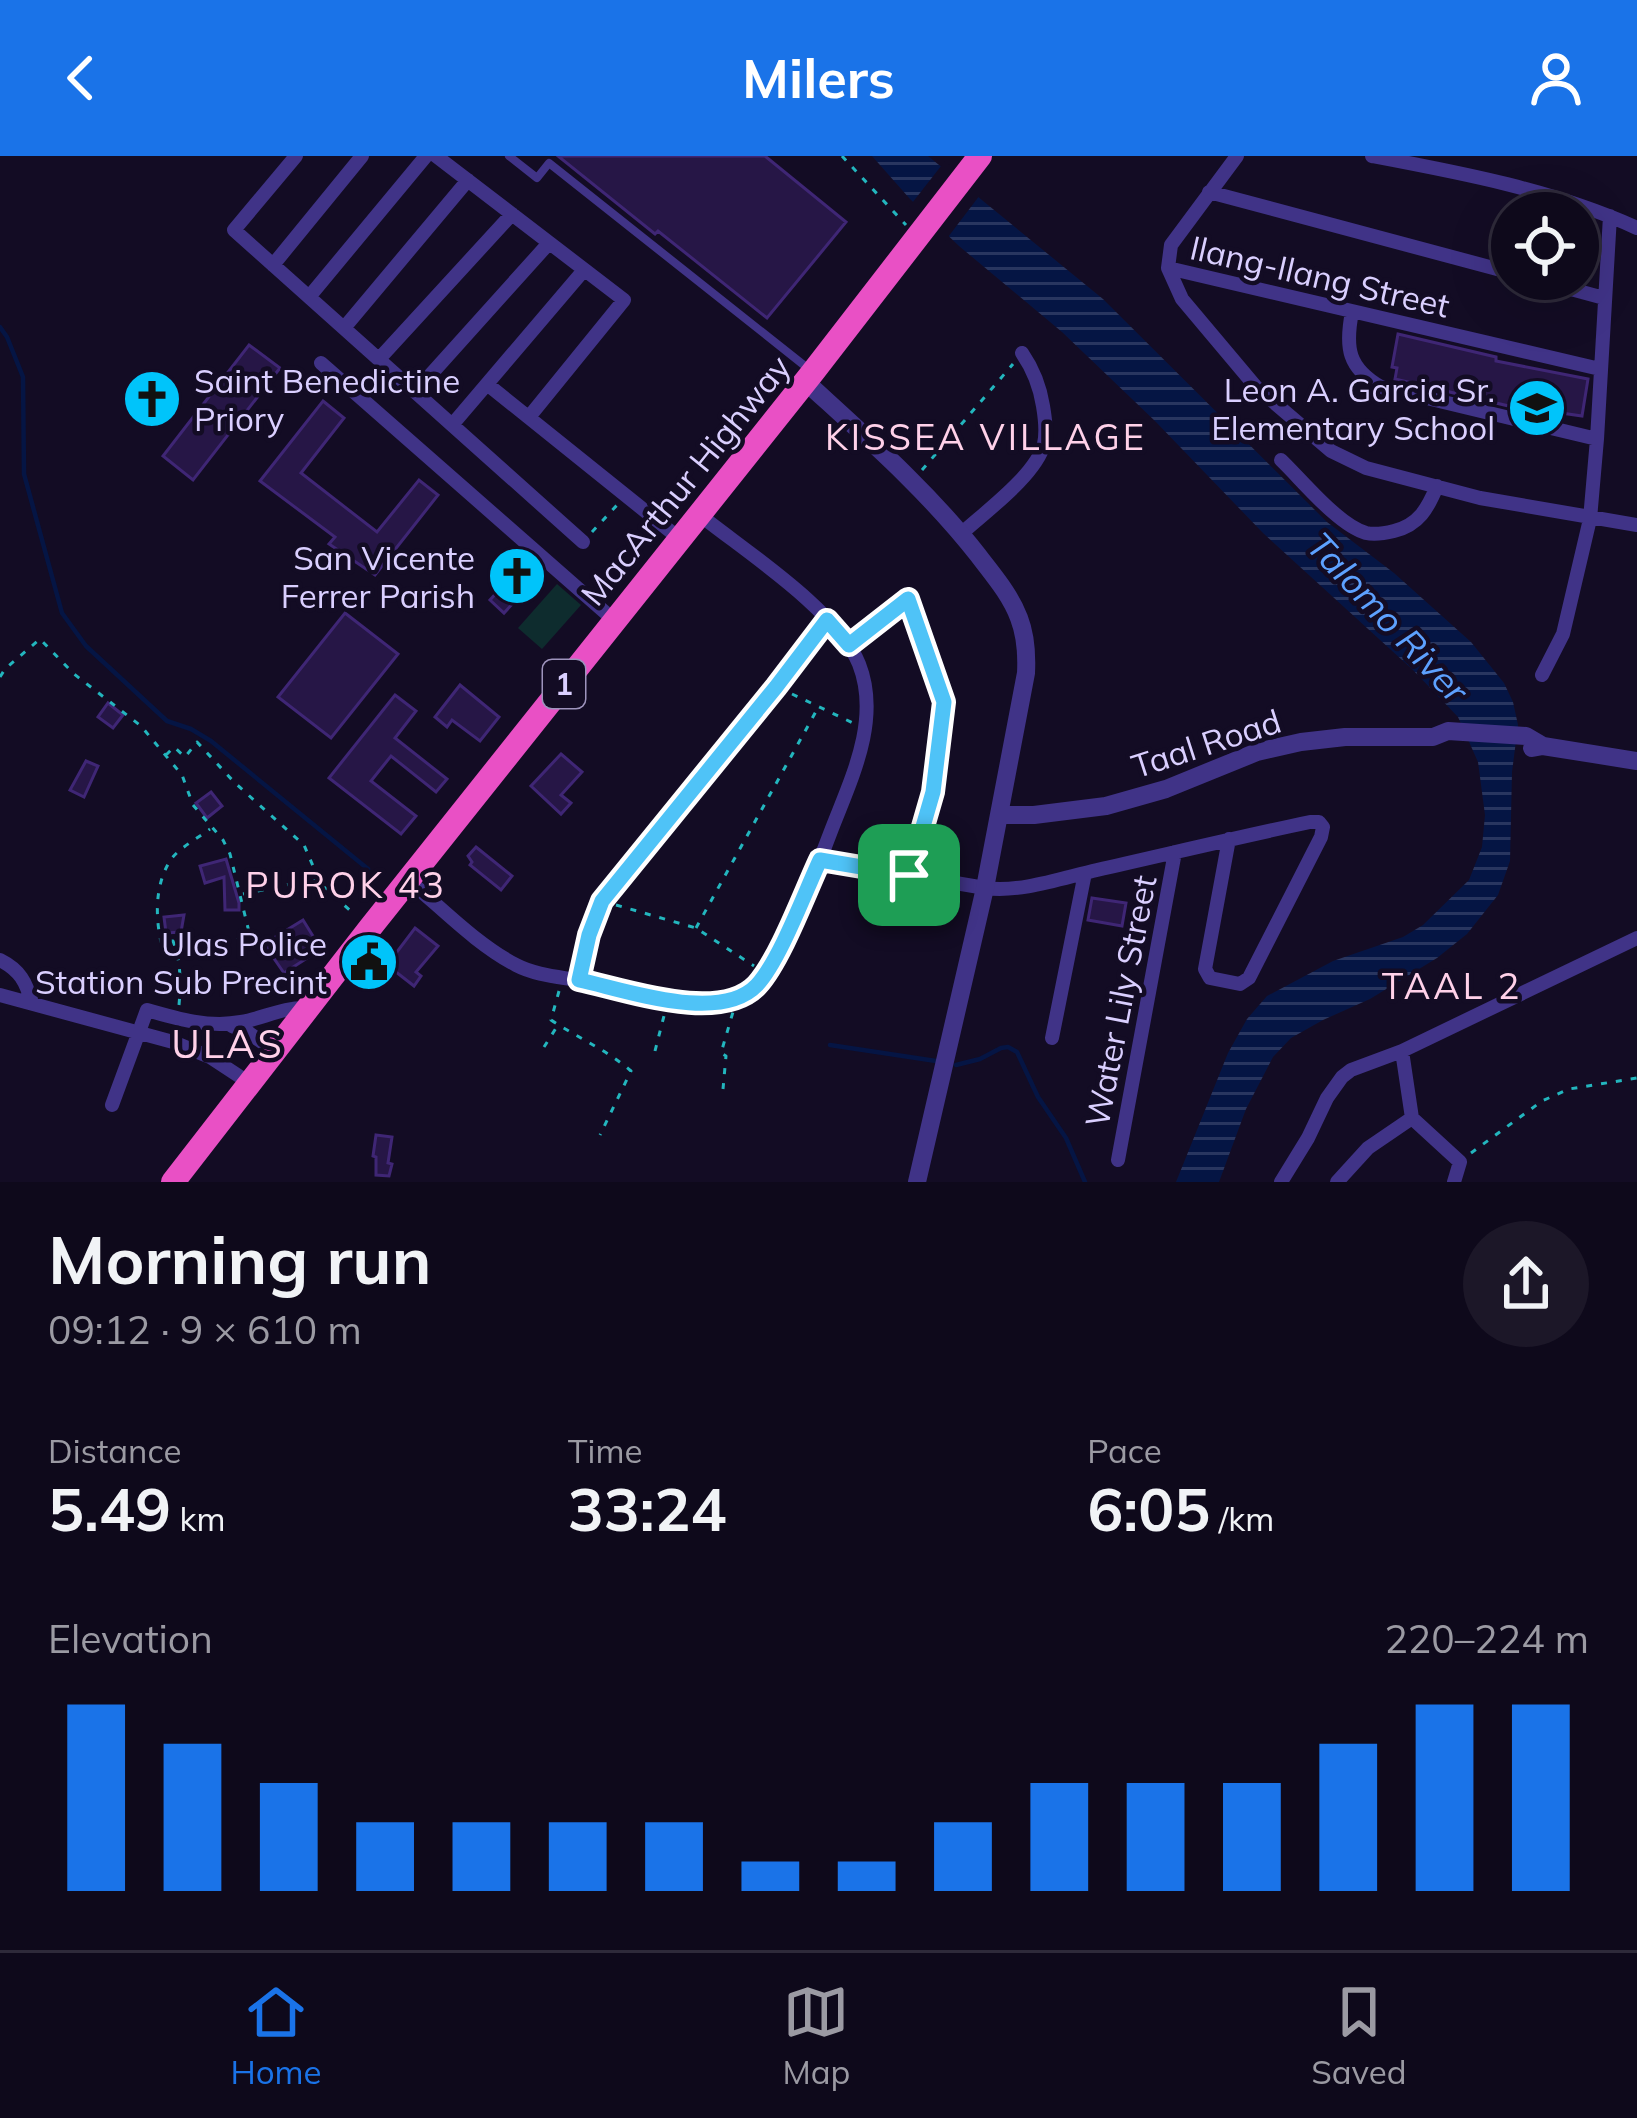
<!DOCTYPE html>
<html lang="en">
<head>
<meta charset="utf-8">
<style>
	:root { --surface:#0e091b; --page:#1c1728; --text:#f1f3f6; --muted:#9b9aa3; --line:#2e2a3a; --accent:#1a73e8 }
	body { margin:0; font-family:Mulish,sans-serif; background:var(--page); color:var(--text); height:100vh; display:flex; flex-direction:column; font-size:45px; white-space:nowrap }
	* { box-sizing:border-box; margin:0 }
	p { font-size:39px; color:var(--muted) }
	.icon { flex:none; width:66px; height:66px; fill:none; stroke:currentColor; stroke-width:2; stroke-linecap:round; stroke-linejoin:round }
	.map { position:relative; height:1026px; overflow:hidden }
	.side { display:flex; flex-direction:column; background:var(--surface); flex:1 }
	.side>* { flex:none }
	.tools { position:absolute; left:1491px; top:36px; display:grid; gap:24px }
	.tools a { display:grid; place-items:center; width:108px; height:108px; border-radius:50%; background:var(--surface); box-shadow:0 12px 48px #0002,0 0 0 3px var(--line); font-size:60px }
	.pin { position:absolute; display:grid; place-items:center; width:102px; height:102px; color:#fff; margin:-51px; border-radius:24px; box-shadow:0 6px 18px #0006 }
	.round { display:grid; place-items:center; flex:none; width:126px; height:126px; border-radius:63px; background:var(--page) }
	.summary { display:flex; align-items:center; justify-content:space-between; height:204px; padding:0 48px }
	h1 { font-size:66px; font-weight:700; line-height:90px }
	.figures { display:grid; grid-template-columns:repeat(3,1fr); gap:18px; height:204px; padding:12px 48px }
	.figures div { display:grid; align-content:center }
	.figures b { font-size:60px; font-weight:700 }
	.figures small { font-size:33px; font-weight:400 }
	.figures p { font-size:33px }
	.chart { height:336px; padding:24px 48px }
	.chart p { display:flex; justify-content:space-between }
	.chart svg { width:100%; height:216px; margin-top:12px; stroke:var(--accent); stroke-width:6 }
	header { display:flex; justify-content:space-between; align-items:center; height:156px; padding:0 48px; background:var(--accent); color:#fff; font-size:54px; font-weight:700 }
	.dock { display:flex; justify-content:space-around; align-items:center; height:168px; border-top:3px solid var(--line); background:var(--surface); font-size:33px; color:var(--muted) }
	.dock a { display:grid; justify-items:center; gap:6px }
	.dock .selected { color:var(--accent) }
	.map>svg:first-child { display:block }
</style>
</head>
<body>
<header><svg class="icon" aria-label="back" viewBox="0 0 24 24"><path d="M15 5l-7 7 7 7"/></svg>Milers<svg class="icon" aria-label="person" viewBox="0 0 24 24"><circle cx="12" cy="8" r="4"/><path d="M4 21q1-7 8-7t8 7"/></svg></header>
<div class="map">
<svg width="1637" height="1026" viewBox="0 0 1637 1026">
	<defs>
		<pattern id="water-rules" width="6" height="5" patternUnits="userSpaceOnUse" patternTransform="scale(3)"><rect width="6" height="5" fill="#051544"/><path d="M0 2.5h6" fill="none" stroke="#293660"/></pattern>
	</defs>
	<rect width="100%" height="100%" fill="#130c24"/>
	<!-- park -->
	<path fill="#0e2c2e" d="M557,428l24,21 -39,44 -24,-21z"/>
	<!-- water -->
	<path fill="url(#water-rules)" d="M872,0h56l175,143 224,223 67,51 77,69 33,41 9,19 5,23 -6,47 -2,89 -12,34 -31,39 -30,24 -67,41 -47,21 -32,18 -18,19 -27,52 -27,73h-43l52,-129 19,-34 20,-23 66,-35 70,-24 20,-12 46,-45 13,-33 3,-32 -7,-53 -20,-45 -45,-47 -150,-137 -108,-112 -93,-89 -103,-86 -49,-47z"/>
	<!-- pier -->
	<path fill="#130c24" d="M945,5l38,30 -38,50 -36,-34z"/>
	<g fill="none" stroke-linecap="round" stroke-linejoin="round">
		<!-- stream -->
		<path stroke="#051544" stroke-width="4.5" d="M0,171l7,10 16,40 1,97 38,139 24,33 81,75 24,8 20,12 157,128
			M830,889l106,16
			M956,909l24,-6 21,-11 7,-1 9,5 21,45 28,41 19,44"/>
	</g>
	<!-- building -->
	<path fill="#261646" stroke="#3f2675" stroke-width="3" d="M558,0h207l81,66 -79,96 -109,-87 -3,3z
		M1398,178l98,23v4l92,18 -6,37 -21,-3 -2,5 -164,-39 2,-11 -5,-1z
		M249,189l31,23 -87,112 -30,-24z
		M323,245l21,17 -43,55 76,59 42,-52 19,15 -63,80 -46,-31 6,-7 -75,-56z
		M500,433l14,13 -10,11 -14,-13z
		M345,457l53,41 -67,84 -53,-41z
		M460,529l39,32 -19,24 -28,-21 -5,7 -12,-10z
		M395,539l21,16 -21,27 52,41 -11,13 -45,-36 -20,25 45,35 -15,18 -72,-56z
		M108,547l15,12 -10,13 -15,-11z
		M561,598l21,18 -21,23 10,8 -10,11 -30,-28z
		M86,605l12,5 -14,31 -14,-7z
		M211,636l11,14 -15,12 -11,-15z
		M476,691l36,29 -11,14 -31,-25 2,-3 -4,-6z
		M226,703l13,44v7h-14l-1,-33 -19,6 -5,-17z
		M1092,742l34,5 -4,23 -34,-6z
		M184,759l-3,17 -15,1 -2,-16z
		M303,764l18,29 -37,24 -20,-29z
		M415,772l23,18 -22,26 5,4 -7,10 -27,-21z
		M376,979l16,2 -4,26 4,1 -3,12 -13,-1v-18l-3,-1z"/>
	<g fill="none" stroke-linecap="round" stroke-linejoin="round">
		<!-- path -->
		<path stroke="#23b6be" stroke-width="3" stroke-dasharray="6 9" stroke-linecap="butt" d="M842,0l64,69
			M922,314l91,-106
			M592,376l26,-28
			M860,481l48,-38 36,103 -11,90 -20,69
			M0,521l5,-8 35,-30 34,35 67,52 41,49 11,30 30,35 7,14 19,78 -19,12
			M792,538l61,29
			M166,599l8,-8 11,10 12,-15 38,41 69,62 9,21 2,13 40,36
			M243,738l72,-15
			M616,749l80,23 58,38
			M696,772l123,-222
			M559,835l-8,29c27,18 56,30 80,51l-31,64
			M179,849c2,-22 2,-43 -6,-64l-12,1c-6,-27 -6,-60 11,-84 9,-11 26,-20 38,-29
			M544,891l14,-22
			M655,895l10,-39
			M723,933l3,-33 -5,-3 12,-41
			M1471,997l71,-52 27,-12 68,-11"/>
		<!-- service -->
		<path stroke="#403387" stroke-width="8" d="M509,0l28,22 12,-15 261,207"/>
		<!-- minor -->
		<path stroke="#403387" stroke-width="14" d="M296,0l-62,74 349,312
			M436,0l188,144 -95,117
			M1237,0l-66,89 -3,23 14,31 74,88 75,64 35,17 114,30 157,27
			M1372,0c90,17 181,34 265,72
			M1209,36l303,81
			M273,109l89,-109
			M1168,112l432,101
			M1534,123l70,19
			M309,141l117,-141
			M1352,156c-7,36 -4,56 29,75l216,52
			M344,172l124,-148
			M379,203l133,-145
			M321,207l294,258
			M487,228l193,155
			M415,236l134,-149
			M452,269l132,-155
			M1281,304c21,20 57,65 85,73 9,2 20,0 28,-2 25,-6 34,-23 43,-45
			M961,378c24,-22 75,-59 83,-90 3,-13 1,-26 -1,-38 -3,-19 -10,-37 -21,-53
			M1542,519l21,-41 27,-115 7,-80 13,-223
			M820,704l165,28c35,5 77,-10 112,-18 71,-16 142,-33 213,-48h9l4,5 -2,10 -72,141 -9,6 -30,-6 -5,-9 24,-130
			M408,724c34,28 68,64 108,85 21,11 47,12 71,17 38,8 78,20 117,22 16,0 30,-2 43,-11 28,-20 71,-127 84,-162 20,-52 50,-111 28,-167 -21,-53 -114,-113 -159,-149
			M0,804c20,10 26,22 32,43
			M579,824l10,-45 13,-34 174,-214 51,-68
			M0,839l173,47 37,15 38,25
			M232,870l17,7 24,17
			M1052,882l33,-165
			M1402,895l10,67 48,44 -6,20
			M112,949l35,-95c31,9 62,18 94,12 23,-4 42,-15 66,-14
			M1118,1004l57,-308
			M1281,1026l27,-44 19,-40 15,-21 9,-7 51,-19 235,-113
			M1337,1026l31,-34 44,-30"/>
		<!-- tertiary -->
		<path stroke="#403387" stroke-width="18" d="M806,226c60,55 121,108 172,173 15,20 32,39 41,63 7,18 8,35 7,55l-41,215 -68,294
			M1532,592l11,-2 94,15
			M999,659h35l72,-9 60,-17 91,-37 44,-10 44,-5h88l15,-6 78,5 17,10"/>
		<!-- trunk -->
		<path stroke="#e950c5" stroke-width="24" d="M173,1026l197,-254 443,-556 167,-216"/>
	</g>
	<g fill="none" stroke-linecap="round" stroke-linejoin="round">
		<defs>
			<path id="route" d="M908,443l36,103 -11,90 -24,83 -89,-15c-15,32 -40,100 -63,125 -37,39 -131,5 -178,-5l10,-45 13,-34 174,-214 51,-67 22,25z"/>
		</defs>
		<!-- route casing -->
		<use href="#route" stroke="#fff" stroke-width="24"/>
		<!-- route -->
		<use href="#route" stroke="#4fc3f7" stroke-width="15"/>
	</g>
	<!-- icons -->
	<defs>
		<symbol id="church-disc" viewBox="-11 -11 22 22"><circle r="9.5" fill="#00c4fa" stroke="#130c24"/><path d="M-1.2-6h2.4v3.5h3.3v2.4h-3.3V6h-2.4V-.1h-3.3v-2.4h3.3Z" fill="#111"/></symbol>
		<symbol id="school-disc" viewBox="-11 -11 22 22"><circle r="9.5" fill="#00c4fa" stroke="#130c24"/><path d="M0-5L7-2L0 1L-7-2ZM-4 1L0 2.5L4 1V4Q0 6-4 4Z" fill="#111"/></symbol>
		<symbol id="civic-disc" viewBox="-11 -11 22 22"><circle r="9.5" fill="#00c4fa" stroke="#130c24"/><path d="M-.6-6.5H3V-4.5H.6V-3L4-1V1h2V6H-6V1h2V-1L-.6-3ZM-1.2 2.5V6h2.4V2.5Z" fill="#111"/></symbol>
	</defs>
	<g fill-rule="evenodd">
		<use href="#church-disc" x="119" y="210" width="66" height="66"/>
		<use href="#school-disc" x="1504" y="219" width="66" height="66"/>
		<use href="#church-disc" x="484" y="387" width="66" height="66"/>
		<use href="#civic-disc" x="336" y="773" width="66" height="66"/>
	</g>
	<g text-anchor="middle" dominant-baseline="central" stroke-width="9" stroke-linejoin="round" paint-order="stroke">
		<!-- shield labels -->
		<rect fill="#130c24" stroke="#9e94bd" stroke-width="3" x="543" y="504" width="42" height="48" rx="9"/>
		<g font-size="30" font-weight="bold" fill="#dacfff">
			<text x="564" y="528">1</text>
		</g>
		<!-- street labels -->
		<g font-size="33" fill="#dacfff" stroke="#130c24">
			<text transform="translate(1320 120) rotate(13)">Ilang-Ilang Street</text>
			<text transform="translate(685 324) rotate(-51)">MacArthur Highway</text>
			<text transform="translate(1206 587) rotate(-18)">Taal Road</text>
			<text transform="translate(1120 845) rotate(-79)">Water Lily Street</text>
		</g>
		<!-- poi labels -->
		<g font-size="33" fill="#dacfff" stroke="#130c24" text-anchor="end">
			<text x="194" y="224" text-anchor="start">Saint Benedictine<tspan x="194" dy="38">Priory</tspan></text>
			<text x="1495" y="233">Leon A. Garcia Sr.<tspan x="1495" dy="38">Elementary School</tspan></text>
			<text x="475" y="401">San Vicente<tspan x="475" dy="38">Ferrer Parish</tspan></text>
			<text x="327" y="787">Ulas Police<tspan x="327" dy="38">Station Sub Precint</tspan></text>
		</g>
		<!-- neighbourhood labels -->
		<g font-size="36" letter-spacing="3" fill="#ffd1e9" stroke="#130c24">
			<text x="986" y="280">KISSEA VILLAGE</text>
			<text x="346" y="728">PUROK 43</text>
			<text x="1452" y="829">TAAL 2</text>
		</g>
		<!-- water labels -->
		<g font-size="36" font-style="italic" fill="#5da1ff" stroke="#130c24">
			<text transform="translate(1388 461) rotate(47)">Talomo River</text>
		</g>
		<!-- quarter labels -->
		<g font-size="39" letter-spacing="3" fill="#ffd1e9" stroke="#130c24">
			<text x="228" y="887">ULAS</text>
		</g>
	</g>
</svg>
<div class="tools">
<a><svg class="icon" aria-label="locate" viewBox="0 0 24 24"><circle cx="12" cy="12" r="6"/><path d="M12 2v4M12 18v4M2 12h4M18 12h4"/></svg></a>
</div>
<div class="pin" style="left:909px;top:719px;background:#1e9e55"><svg class="icon" aria-label="arrive" viewBox="0 0 24 24"><path d="M6 21V4h12l-3 4 3 4H6"/></svg></div>
</div>
<section class="side">
<div class="summary"><div><h1>Morning run</h1><p>09:12 · 9 × 610 m</p></div><a class="round"><svg class="icon" aria-label="share" viewBox="0 0 24 24"><path d="M12 15V3M7 8l5-5 5 5M5 13v7h14v-7"/></svg></a></div>
<div class="figures">
<div><p>Distance</p><b>5.49<small> km</small></b></div>
<div><p>Time</p><b>33:24</b></div>
<div><p>Pace</p><b>6:05<small> /km</small></b></div>
</div>
<div class="chart"><p><span>Elevation</span>220–224 m</p>
<svg viewBox="0 0 160 44" preserveAspectRatio="none"><path d="M5 44V6M15 44V14M25 44V22M35 44V30M45 44V30M55 44V30M65 44V30M75 44V38M85 44V38M95 44V30M105 44V22M115 44V22M125 44V22M135 44V14M145 44V6M155 44V6"/></svg>
</div>
</section>
<nav class="dock">
<a class="selected"><svg class="icon" aria-label="home" viewBox="0 0 24 24"><path d="M3 11l9-7 9 7M6 9v11h12V9"/></svg>Home</a>
<a><svg class="icon" aria-label="map" viewBox="0 0 24 24"><path d="M3 6l6-2 6 2 6-2v14l-6 2-6-2-6 2zM9 4v14M15 6v14"/></svg>Map</a>
<a><svg class="icon" aria-label="saved" viewBox="0 0 24 24"><path d="M7 4h10v16l-5-4-5 4z"/></svg>Saved</a>
</nav>
</body>
</html>
